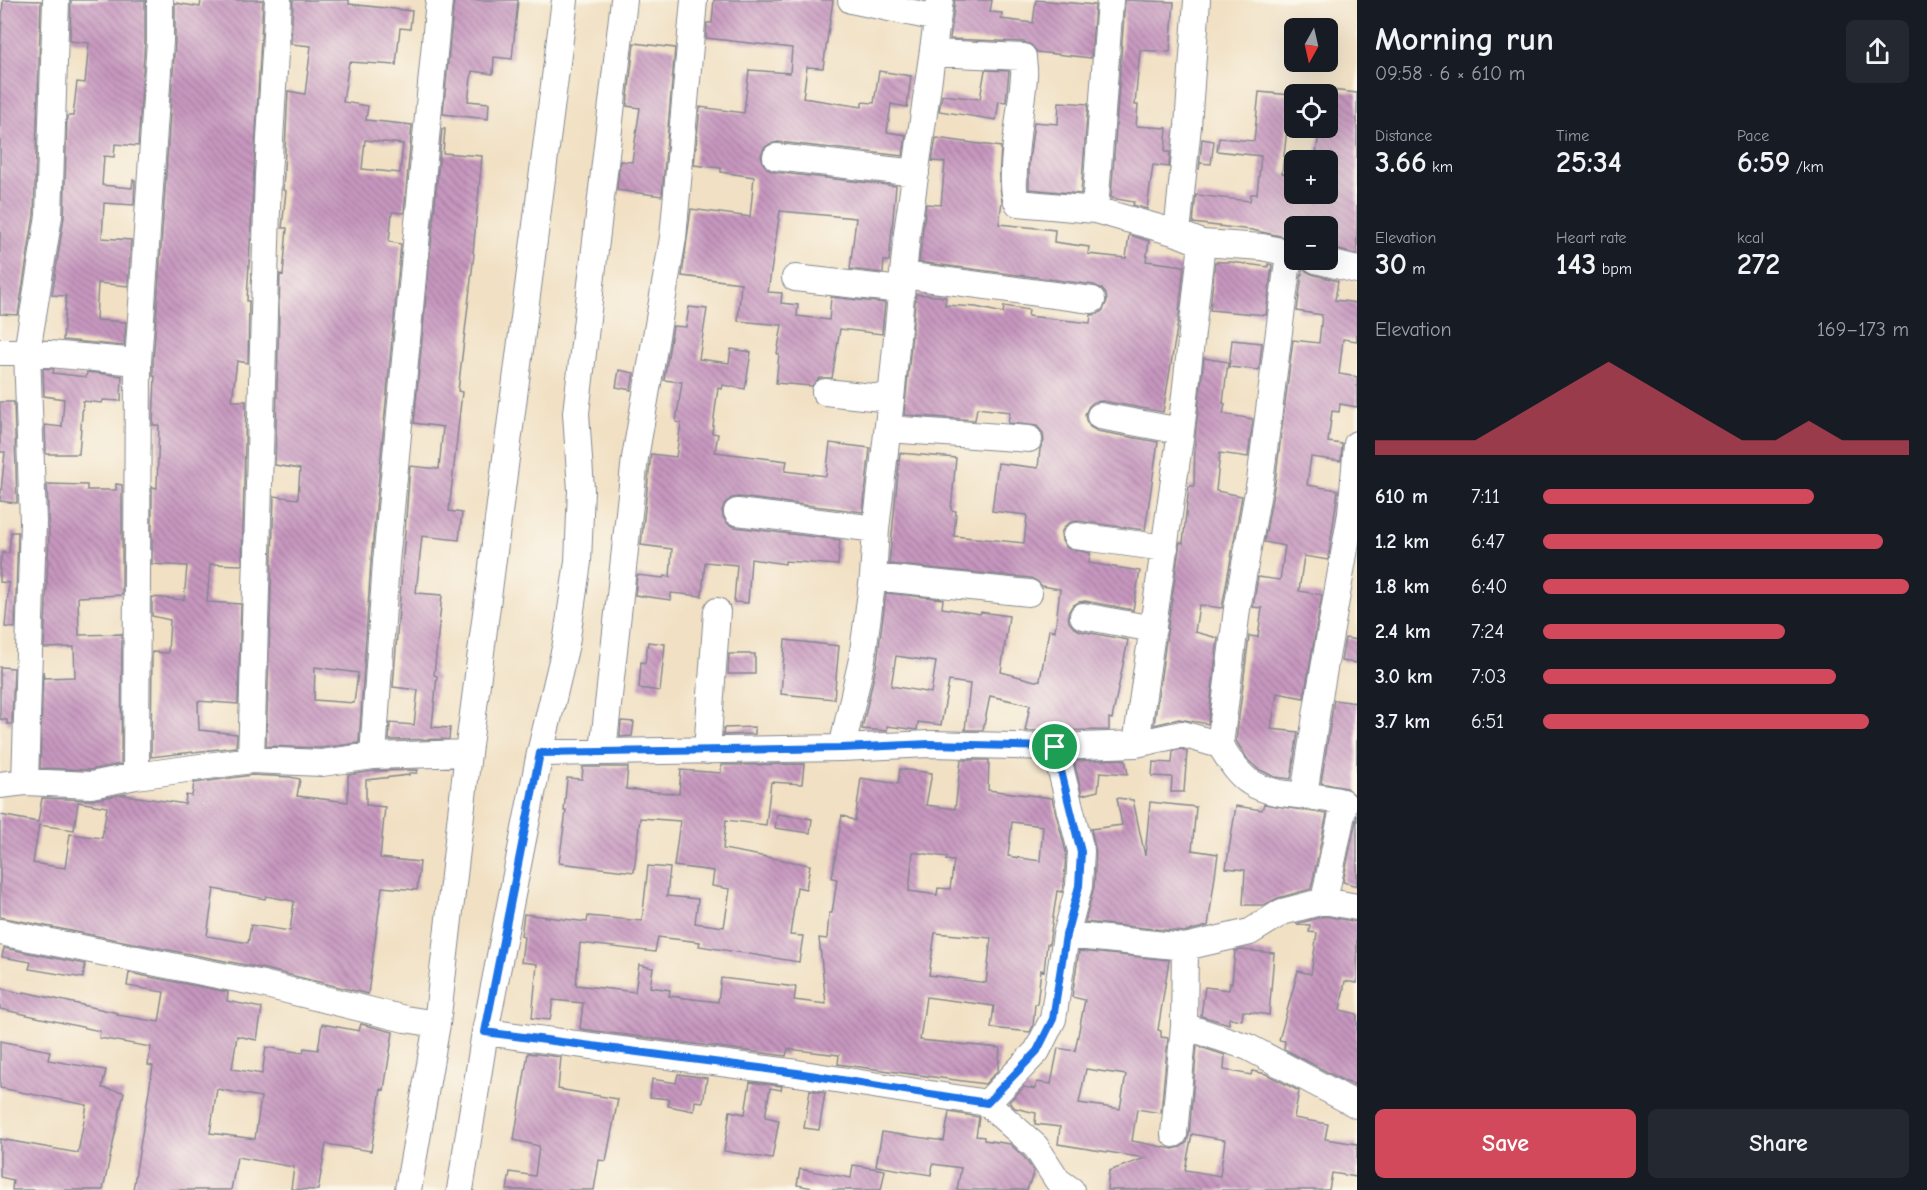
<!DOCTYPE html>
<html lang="en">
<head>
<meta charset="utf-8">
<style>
	:root { --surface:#171b24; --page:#242831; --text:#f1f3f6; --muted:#9ea1a6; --accent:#d1495b }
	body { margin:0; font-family:"Comic Neue",sans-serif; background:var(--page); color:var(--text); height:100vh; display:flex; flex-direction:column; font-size:22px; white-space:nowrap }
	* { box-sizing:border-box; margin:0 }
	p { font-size:20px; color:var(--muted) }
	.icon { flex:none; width:33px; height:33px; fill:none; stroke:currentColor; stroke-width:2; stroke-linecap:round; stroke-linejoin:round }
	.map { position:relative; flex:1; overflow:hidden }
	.panel { display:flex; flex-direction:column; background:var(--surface); width:570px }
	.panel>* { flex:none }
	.needle { width:39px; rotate:188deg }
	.tools { position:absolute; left:1284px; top:18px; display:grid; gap:12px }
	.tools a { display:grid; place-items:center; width:54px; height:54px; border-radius:9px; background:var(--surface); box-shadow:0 6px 24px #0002; font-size:30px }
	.pin { position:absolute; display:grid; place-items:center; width:51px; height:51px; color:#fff; margin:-26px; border:3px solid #fff; border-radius:50%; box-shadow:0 2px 6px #0007 }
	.round { display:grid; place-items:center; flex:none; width:63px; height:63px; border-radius:9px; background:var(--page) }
	.head { display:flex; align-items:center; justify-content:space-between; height:102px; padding:0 18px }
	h1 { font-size:33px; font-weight:700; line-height:45px }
	.metrics { display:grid; grid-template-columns:repeat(3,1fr); gap:9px; height:102px; padding:6px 18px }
	.metrics div { display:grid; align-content:center }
	.metrics b { font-size:30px; font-weight:700 }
	.metrics small { font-size:16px; font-weight:400 }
	.metrics p { font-size:16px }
	.chart { height:168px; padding:12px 18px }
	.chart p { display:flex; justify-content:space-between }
	.chart svg { width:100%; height:108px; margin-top:6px; fill:var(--accent); opacity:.7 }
	.cta { display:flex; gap:12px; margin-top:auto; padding:12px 18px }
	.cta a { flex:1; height:69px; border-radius:9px; background:var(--accent); color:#fff; font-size:24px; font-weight:700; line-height:69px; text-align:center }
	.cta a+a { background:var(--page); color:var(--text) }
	ul { padding:0 18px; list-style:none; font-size:20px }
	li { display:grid; grid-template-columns:96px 72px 1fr; align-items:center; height:45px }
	li i { height:15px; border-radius:8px; background:var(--accent) }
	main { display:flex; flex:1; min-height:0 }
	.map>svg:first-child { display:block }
</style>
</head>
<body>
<main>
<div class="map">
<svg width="1357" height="1190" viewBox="0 0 1357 1190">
	<defs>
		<pattern id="building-back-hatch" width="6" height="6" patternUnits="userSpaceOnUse" patternTransform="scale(1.5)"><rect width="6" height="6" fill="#c797bf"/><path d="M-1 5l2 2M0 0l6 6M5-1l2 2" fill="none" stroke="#a17c9e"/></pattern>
	</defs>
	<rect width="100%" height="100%" fill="#fbf7ec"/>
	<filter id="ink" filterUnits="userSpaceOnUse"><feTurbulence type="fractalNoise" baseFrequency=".0167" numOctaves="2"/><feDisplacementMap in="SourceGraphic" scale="12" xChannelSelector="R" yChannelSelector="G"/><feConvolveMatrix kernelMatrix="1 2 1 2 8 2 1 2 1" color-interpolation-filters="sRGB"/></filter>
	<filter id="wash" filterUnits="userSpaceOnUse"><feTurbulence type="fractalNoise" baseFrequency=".008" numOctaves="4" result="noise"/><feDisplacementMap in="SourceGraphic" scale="24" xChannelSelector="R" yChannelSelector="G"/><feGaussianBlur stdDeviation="1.35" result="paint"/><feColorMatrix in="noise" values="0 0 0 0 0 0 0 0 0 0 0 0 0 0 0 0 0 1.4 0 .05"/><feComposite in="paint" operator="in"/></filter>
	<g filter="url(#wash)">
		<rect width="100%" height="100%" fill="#f1e0c3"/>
		<g id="blocks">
			<!-- building -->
			<path fill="url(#building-back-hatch)" fill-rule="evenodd" d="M3,0l38,1 -7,214 -16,100 -18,-1v-262z
				M71,0h74v40l-7,106 -23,-2 -1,13 -10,-1 -2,29 30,3 1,-8h2l-1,25 -30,-2 -2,35 29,2 -3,46 -30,-3 -2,37 30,2 -2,24 -61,-6 3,-44 -14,-1 12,-78 3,-101h6l4,-34 8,1 4,-40 -19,-2z
				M201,0h62l-16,301h2l-1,62 -11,-2 -5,40h14l-4,164 -32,-1 -3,38 34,2 -3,100 -40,-3 1,29 38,4 -1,13 -85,10 1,-105 16,1 2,-33 -18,-4v-19l32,3 3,-34 -35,-2v-77l5,1 2,-63h-6l2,-49h-2v-13l22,-321v-39l25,4z
				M293,0h56v4l63,7 -2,18 -10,-1 -4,37 -47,-3 -6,40 25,4 -2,14 46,5 -8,88 -12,-1 -3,30 12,2 -30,317 -12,182 -38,5 -55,-2 8,-250 24,3 2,-30 -25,-4 5,-191 3,1 4,-47h-5l4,-37 -3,-1 5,-99 17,3 6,-48 -20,-2zM365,140l38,4 -3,29 -38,-4zM315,667l43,6 -4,30 -40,-3z
				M454,0h64l-6,59 -18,-2 -1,17 -21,-3 -4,30 21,2 -1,16 -45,-5z
				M714,0h119l-10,68 -16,-1 -4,31 59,9v-5l12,1 5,-32 32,5 -4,31 -16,-3 -4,28 19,3 -3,21 -125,-14 -8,2 -6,4 -3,7 2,8 5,6 6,3 122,14 -7,75h-5l-1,12 -33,-4 6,-51 -76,-7 -12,81 14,1 -1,10 17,2 -1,11 32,4 2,-23 54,6 -3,31 -42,-5 -8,49h-13l-7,8 -36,-3 3,-29h-2l5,-29 -44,-4 3,-38 -59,-7 9,-67 59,8 4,-40 -33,-5v-4l-27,-3 6,-58 44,6 5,-43 41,3 2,-25 -86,-10 1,-15h5z
				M955,0h37l-2,12 12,1 -1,6 32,4 3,-23 59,5 -4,53 -54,-6 -6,-7 -7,-3 -74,-3z
				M1125,0l49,2 -4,50 -30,-2 -5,55h3l-2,21 31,2 -2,24h5l-1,15 -16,-2 -6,44 -14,-4 1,-3 -23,-4z
				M634,43l41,5 -13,148 -45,-6 3,-29 12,1 8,-54 -13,-2z
				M985,70l24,1 -3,31 -7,-1 -3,19 -57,-9 3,-16 38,4z
				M1331,90l26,3v162l-29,-8v-21h-34v13l-42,-9 -59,-7 3,-28 54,6 1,-7h6l4,-38 -44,-5 2,-13 35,3 5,-49 32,3 -9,78 12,4v17h34v-34h-13l5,-32h8z
				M1059,102l29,2 -7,90 -52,-5v-27l5,-40 24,2z
				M442,129h3l-2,24 39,3 -9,97 1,1 -16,137 4,1 -13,119 13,2 -3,27 -37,-4 -6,57 26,2 -8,80 3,1 -5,51 18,1 -1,11 -60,1 1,-17 24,2 4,-35 -25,-3 17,-221 29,3 4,-42 -29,-4z
				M936,138l65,9 -2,32 3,22 -3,23 56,6 -1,12 35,5 -1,7 38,4 3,-23 20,6 -3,20 38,5 -6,56 -15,90 -61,-11 -8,1 -5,4 -4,8 1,6 4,7 7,4 61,11 -13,88 -68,-9 -6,1 -6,4 -4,7 1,8 5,7 23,5 -1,10 51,8 -7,39 -48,-9 -6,1 -7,4 -4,7 1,9 4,5 7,4 48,9 -16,79 -3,-1v12l-84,1 5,-26 -40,-9 -7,34h-18l5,-46 -21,-3 -8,44 -23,-3 -1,8 -30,-4v5l-25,-2 15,-67 9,-69 57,6 -1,9 38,6 1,-2 28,4 -8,56 34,9 5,-1 9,-50 6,1 5,-42 -18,-3 -5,-5 -6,-3 -142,-14 11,-111 56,5 -5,52 5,1 -2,25 70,7 3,-28 -35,-4 6,-48 40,5 2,-19 4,-8 -1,-8 -6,-7 -29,-3 2,-11 -33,-4 -2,12 -71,-5 12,-121 30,3 -1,8 31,2 27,6 1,-7 25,4 -1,6 62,7 1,-8 7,-1 5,-4 4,-9 -1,-7 -4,-5 -8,-4 -175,-23 7,-58 15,1 4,-43 -13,-1zM896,656l40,6 -5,31 -40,-7z
				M1202,139l12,2 -3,23 -11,-1 -1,7z
				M1215,262h16l37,5v-3l4,1 -6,50 -56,-5z
				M1303,266l3,5 6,3 26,7 -3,19 22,3v38l-14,-2 -4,35 18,3v30l-17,-3 -1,8 -7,-1 -4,31 14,2 -1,17 -30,-4 -4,28 31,5 -10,70 -24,-4 -5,35 23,4 -18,103 -27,-5 -6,36 27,3 -7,47 -16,-2 -17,-8 -10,-9 -12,-19 13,-105 9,1 4,-29 -9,-1 5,-30 22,3 5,-34 -21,-4 11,-59 18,-143 26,3 3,-28 -25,-4z
				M689,307l18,2 -8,50 30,4 2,-14 20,3 -6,37 -22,-4 -1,4 -4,-1 -6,45 6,1 -3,18 72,9 -2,10 41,5 4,-33 40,5 -7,64 -124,-15 -7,1 -7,5 -3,7 1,7 5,7 7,3 105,13 -2,25 -53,-4v3l-34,-5 -3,44 -14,-1 3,-37 -32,-3 -3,34 -31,-3v7l-36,-5 2,-20 26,3 1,-2 6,1 2,-28 -31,-4 10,-91 25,3 5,-34 -5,-1 6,-40 -18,-2 9,-54 13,1z
				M1232,340l30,3 -3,27 -30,-3z
				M1204,358l24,4 -5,41 2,1 -2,10 30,5 -5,38 -28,-4 -4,38 26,5 -20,112 -23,-3 -4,27 23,6 -10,86 -29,-5 -25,6 26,-183 3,1 6,-57h5l1,-47z
				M43,368l11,1 -1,4 33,4 1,-5 35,4 -1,25 -18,-1 -1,3 -19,-2 -4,53h-33l-1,-29 17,2 2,-28 -20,-3z
				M619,370l15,3 -3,17 -15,-3z
				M0,402h14l3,101 -17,-2 5,-49h-5z
				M47,484l40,1v5h29v-6l6,1v110l-44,2 1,38 43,-1 -1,130 -31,6 -50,-2 3,-97 1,7 31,-1 -1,-30 -30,1 5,-113z
				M11,532h7l-3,96 -10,-1 4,-44 -9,-1v-18l2,-11h7z
				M1345,638l12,2v23l-16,-2z
				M785,640l54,6 -5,53 -53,-5z
				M648,642l17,2 -5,47 -21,-3 2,-26 4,1z
				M729,654h26v20h-27z
				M0,667l14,1 -2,56h-5v-4l-7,-1z
				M1334,700l23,3v94l-11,-9 -25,-5z
				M621,721l13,1 -2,14 -12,1z
				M755,727v7l-32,1 1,-7z
				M1181,749l6,2 -3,41h-13l1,-15 -20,-1 1,-14 19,1 1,-12z
				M1125,759l3,15 -28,-2 -2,19 -16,4 -8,-34z
				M961,760h28l-1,30 64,8 14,54 -2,32 -2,8 -5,-1 -8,53h-2l-3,27 -3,-1 -4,34h-2l-2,22 -3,6 -39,-4 3,-22 -68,-9 -6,43 80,8 -2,22 -13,14 -147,-20 1,-9 -51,-6 -2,7 -206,-27 3,-26 -30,-3 -3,20 -18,-2 5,-54 -16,-2 3,-25 -3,-1 3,-22 63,8 1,-6 54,5 6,-55 22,2 -3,28 31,3 -3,24 29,4 6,-38 -18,-3 2,-15 -40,-5 6,-45 -40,-3 -6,54 -75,-9 7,-52h-2l3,-33 15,1 1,-12h45l-2,22 53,5 2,-24 40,3v-8l83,-1 -2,20 -31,-2 -5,43 -40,-5 -3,29 87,16 -4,24 -9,-2 -7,48 13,1 -4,26 -100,-16 1,-4 -42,-5 -3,15 -75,-9 -4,42 59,7 4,-27 14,3 -3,19 20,3 -1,6 49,6 3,-24 75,9 -2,13 32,4 -7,-66 8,1 2,-26h3l5,-34 -5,-1 10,-63 13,6 6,-43 37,6 2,-15 32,4 -6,32 29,4zM1012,822l31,4 -3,35 -32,-5zM913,852l34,5 -1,3 8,1 -4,28 -12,-1 -1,7 -28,-4zM935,933l56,5 -5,45 -57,-8z
				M418,770l-1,3h-8v2l-43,5v25l19,2 -5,51 40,4 -3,28 -35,-3 -14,107 -107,-26 -261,-51v-102l38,7 4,-24 49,2 34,-6 -1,1 61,9 1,-9 6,1 2,-13 58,-8 38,2 10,2 -3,17 51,6v-27l26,-4zM78,802l29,5 -5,31 -32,-4 -5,34 -32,-5 6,-38 35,5zM214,889l51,10 1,-3 28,5 -4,30 -39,-6 -3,18 -41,-7z
				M1117,798l16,2 12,56 5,-54 46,5 -4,43 26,4 -10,72 -24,6 -99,-10 9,-35 2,-35 -5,-23 31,-4z
				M1264,804l63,10 -16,75 -33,9 -14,7h-21l2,-35 -19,-2 10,-62 26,4z
				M777,814l35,5 -2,14 -35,-5z
				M1357,815v71l-14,-4z
				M1325,916l32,6v61l-12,-2 -5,29 17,4v71l-11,-3 -62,-33 1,-8 -6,-1 19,-69 13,3 6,-41 -8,-1 1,-7 -14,-1z
				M4,948l81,16 -2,14 -54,-9 2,-7 -29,-5z
				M1241,950l33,3 -5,62 -26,-4 -1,9 -13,-2v6l-28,-8 4,-29 24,3 1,-7h2l3,-32z
				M1079,951l90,9 -11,70 3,1v6l7,1 -7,75 -24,-4 -5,32 41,8 8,-2 6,-5 2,-7 8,-89 28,9 -1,15 27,5 1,-4 14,3 33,17 -5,27 34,6 -3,15 32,5v33l-25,-4 -3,17h-222l2,-19 36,-13 -87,-14 2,-17 -25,-3 1,-11 -21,-5 -6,-6 15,-15 11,2 2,-7 14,2 7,-36 17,3 10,-51 -13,-3zM1086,1069l40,6 -6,34 -41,-6zM1192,1134l33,6 -5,36 -35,-6z
				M129,973l99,19 -1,9 35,7 -5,32 -20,-4 -5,33 30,5 4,-27 37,6 1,-5 14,2 4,-26 37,7 2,-7 32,8 -9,58 -3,-1 -10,62 -45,-7 -8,46 -27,-1 3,-22 -57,-10 -6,33h-98l20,-124 -5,-1 3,-18 -52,-9 1,-7 -100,-22v-21l24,6v-2l94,21 -1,2 42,7 5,-30 -37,-6zM217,1089l44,8 -6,42 -45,-6z
				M0,1041l50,10 -2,9 58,10 -4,18 22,4 -21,98h-91l1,-10 -13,-3v-38l78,14 9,-48 -87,-17z
				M528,1053l33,4 -3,32 60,10 -12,62 -7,-1 -5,30h-87l3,-18 25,4 4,-30 -25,-6z
				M678,1074l29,4 -4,24 -8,-1 -1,10 -26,-5 1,-7 -19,-2 2,-18 24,4z
				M750,1082l32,4 -1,4 -11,-2 -5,29 14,3 -7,39 -48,-8 6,-40 15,3z
				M810,1090l15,3 -6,37 -15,-2z
				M949,1112l30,5 -3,19 8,1v3l26,4 14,13 10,14 -7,19h-70l4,-22 -28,-4 -2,11 -55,-9 6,-34 62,9z
				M853,1165l32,5 -4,20h-58l-26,-5 3,-16 51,9z"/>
		</g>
	</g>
	<g filter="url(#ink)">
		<use href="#blocks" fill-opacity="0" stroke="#868890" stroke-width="1.5"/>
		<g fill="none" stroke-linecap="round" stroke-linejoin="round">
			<defs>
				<path id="minor" d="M851,0l86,18
					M933,53l90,4c0,7 2,13 1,19 -1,25 -18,109 -6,127l77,7 82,23 25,10 60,4 32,7
					M776,157l140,16
					M1095,210l15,-210
					M1177,233l11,-107 9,-126
					M1316,260l41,10
					M903,275l189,25
					M795,278l106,12
					M0,352h27l111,10
					M825,392l66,7
					M1100,416l81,15
					M888,429l141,10
					M737,512l139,17
					M1076,536l89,12
					M873,577l156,16
					M1083,616l70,13
					M1136,744l45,-313 21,-188
					M1220,745l17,-136 23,-128 29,-228
					M842,748l20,-89 11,-82 3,-48 15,-130 16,-166 33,-233
					M603,751l32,-293 38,-220 21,-238
					M707,751l10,-140
					M540,753l302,-5 88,-4 125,3 81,-3 46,-10 38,11c8,12 17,29 30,37 26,17 63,11 92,20l2,2 -20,97
					M373,756l13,-194 53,-562
					M251,760l17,-585 10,-175
					M136,776l2,-414 22,-321v-41
					M25,782l8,-260 -6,-170 22,-136 7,-216
					M0,785l25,-3 66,3 45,-9 115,-16 71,3 51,-7 95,-3
					M1304,795l14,-92 33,-189 6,-70
					M0,932l258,51 147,36 32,5
					M1066,935l119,12 65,-15 32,-20 42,-11 33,6
					M1184,1026l64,21 109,58
					M485,1032l312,41 190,30 49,44 22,34 13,9
					M987,1103l50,-52 16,-32 13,-84 13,-49 2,-35 -26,-104
					M1174,1134l10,-108 1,-79
					M408,1190l29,-166 31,-271 97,-753
					M460,1190l25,-158 55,-279 26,-109 12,-82 3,-72 -5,-77 48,-413"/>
			</defs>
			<!-- minor casing -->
			<use href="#minor" stroke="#868890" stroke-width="28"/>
			<!-- minor -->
			<use href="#minor" stroke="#fff" stroke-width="26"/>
		</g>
	</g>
	<g fill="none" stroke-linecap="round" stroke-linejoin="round" filter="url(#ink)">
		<defs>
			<path id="route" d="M930,744l125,3 26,105 -2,34 -13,49 -13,84 -16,32 -50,52 -190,-30 -312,-41 55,-279 302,-5z"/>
		</defs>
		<!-- route casing -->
		<use href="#route" stroke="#fff" stroke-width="12"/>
		<!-- route -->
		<use href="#route" stroke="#1a73e8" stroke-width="8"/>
	</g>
</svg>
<div class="tools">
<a><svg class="needle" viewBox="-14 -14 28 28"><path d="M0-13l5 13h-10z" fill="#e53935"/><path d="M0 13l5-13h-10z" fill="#9ea1a6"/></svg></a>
<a><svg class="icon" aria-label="locate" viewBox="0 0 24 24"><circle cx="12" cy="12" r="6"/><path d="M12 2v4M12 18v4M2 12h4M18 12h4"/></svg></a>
<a>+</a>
<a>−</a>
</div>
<div class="pin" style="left:1055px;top:747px;background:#1e9e55"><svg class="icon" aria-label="arrive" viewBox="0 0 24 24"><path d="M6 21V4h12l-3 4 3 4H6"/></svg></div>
</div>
<section class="panel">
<div class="head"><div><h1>Morning run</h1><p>09:58 · 6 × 610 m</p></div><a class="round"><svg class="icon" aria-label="share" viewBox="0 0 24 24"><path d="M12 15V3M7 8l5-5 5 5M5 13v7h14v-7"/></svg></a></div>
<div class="metrics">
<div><p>Distance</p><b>3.66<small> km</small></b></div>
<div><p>Time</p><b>25:34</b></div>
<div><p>Pace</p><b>6:59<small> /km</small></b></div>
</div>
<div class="metrics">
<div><p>Elevation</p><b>30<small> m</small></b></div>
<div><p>Heart rate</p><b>143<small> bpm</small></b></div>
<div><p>kcal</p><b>272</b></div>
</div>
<div class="chart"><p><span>Elevation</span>169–173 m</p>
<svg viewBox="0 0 160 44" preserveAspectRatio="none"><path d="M0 44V38L10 38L20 38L30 38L40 30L50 22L60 14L70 6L80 14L90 22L100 30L110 38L120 38L130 30L140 38L150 38L160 38V44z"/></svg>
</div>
<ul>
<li><b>610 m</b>7:11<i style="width:74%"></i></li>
<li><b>1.2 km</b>6:47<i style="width:93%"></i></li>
<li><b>1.8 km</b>6:40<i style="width:100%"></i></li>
<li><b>2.4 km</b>7:24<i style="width:66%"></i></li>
<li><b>3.0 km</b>7:03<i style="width:80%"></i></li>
<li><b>3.7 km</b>6:51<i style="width:89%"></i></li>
</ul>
<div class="cta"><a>Save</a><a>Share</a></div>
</section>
</main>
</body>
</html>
